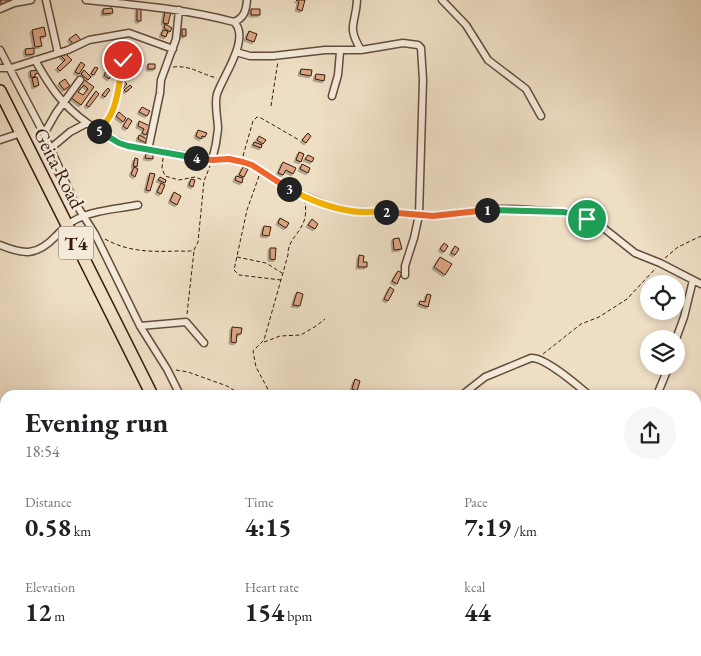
<!DOCTYPE html>
<html lang="en">
<head>
<meta charset="utf-8">
<style>
	:root { --surface:#fff; --page:#f6f6f6; --text:#202124; --muted:#757577 }
	body { margin:0; font-family:"EB Garamond",serif; background:var(--page); color:var(--text); height:100vh; display:flex; flex-direction:column; font-size:19px; white-space:nowrap }
	* { box-sizing:border-box; margin:0 }
	p { font-size:16px; color:var(--muted) }
	.icon { flex:none; width:28px; height:28px; fill:none; stroke:currentColor; stroke-width:2; stroke-linecap:round; stroke-linejoin:round }
	.map { position:relative; flex:1; overflow:hidden }
	.side { position:absolute; left:0px; top:390px; width:701px; height:266px; display:flex; flex-direction:column; background:var(--surface); border-radius:15px 15px 0 0; box-shadow:0 2px 8px #0003 }
	.side>* { flex:none }
	.fabs { position:absolute; left:640px; top:275px; display:grid; gap:10px }
	.fabs a { display:grid; place-items:center; width:45px; height:45px; border-radius:50%; background:var(--surface); box-shadow:0 2px 8px #0003; font-size:25px }
	.pin { position:absolute; display:grid; place-items:center; width:42px; height:42px; color:#fff; margin:-21px; border:2px solid #fff; border-radius:50%; box-shadow:0 1px 5px #0007 }
	.km { position:absolute; width:25px; height:25px; margin:-12px; border-radius:50%; background:#222; color:#fff; font-size:14px; line-height:25px; text-align:center }
	.round { display:grid; place-items:center; flex:none; width:52px; height:52px; border-radius:26px; background:var(--page) }
	.summary { display:flex; align-items:center; justify-content:space-between; height:85px; padding:0 25px }
	h1 { font-size:28px; font-weight:700; line-height:38px }
	.stats { display:grid; grid-template-columns:repeat(3,1fr); gap:8px; height:85px; padding:5px 25px }
	.stats div { display:grid; align-content:center }
	.stats b { font-size:25px; font-weight:700 }
	.stats small { font-size:14px; font-weight:400 }
	.stats p { font-size:14px }
	.map>svg:first-child { display:block }
</style>
</head>
<body>
<div class="map">
<svg width="701" height="656" viewBox="0 0 701 656">
	<defs>
		<filter id="shadow"><feDropShadow dx="-2" dy="2" stdDeviation="0" flood-color="#0004"/></filter>
	</defs>
	<rect width="100%" height="100%" fill="#eedec4"/>
	<filter id="stains"><feTurbulence type="fractalNoise" baseFrequency=".004" numOctaves="4"/><feColorMatrix values="0 0 0 0 .2 0 0 0 0 .09 0 0 0 0 .02 0 0 0 .5 -.17"/></filter>
	<radialGradient id="worn" r=".72"><stop offset=".6" stop-color="#630" stop-opacity="0"/><stop offset="1" stop-color="#630" stop-opacity=".3"/></radialGradient>
	<!-- building -->
	<path fill="#dda684" stroke="#361b0d" fill-rule="evenodd" filter="url(#shadow)" d="M0,0h10l1,3 -8,4z
		M296,0h9l-3,11 -5,-2 2,-7z
		M112,8l1,5 -10,1v-5z
		M141,8v13h-4v-12z
		M251,9h9v6h-9z
		M165,11l6,1 -3,12 -5,-1z
		M165,24l7,4 -2,4 -6,-4z
		M44,27l2,9 -6,1 2,9 -7,1 -3,-17z
		M182,29h4v7h-4z
		M163,30l5,1 -2,6 -5,-2z
		M249,31l8,3 -3,8 -8,-3z
		M76,34l5,6 -7,5 -5,-6z
		M34,48v6l-8,1 -1,-6z
		M65,53l7,7 -12,11 -3,-3 8,-8 -4,-4z
		M81,62l4,3 -6,9 -4,-2z
		M148,64h7v5h-7z
		M95,67l3,1 -4,7 -3,-1z
		M109,67l5,4 -5,8 -5,-4z
		M301,69l11,1 -1,6 -11,-2z
		M39,70l-1,3 -3,1v3h-4l-1,-6z
		M84,70l7,7 -3,3 -7,-6z
		M316,74l9,1 -1,6 -9,-2z
		M37,77l2,8 -5,2 -2,-9z
		M65,79l5,7 -6,4 -5,-7z
		M83,79l11,8 -13,18 -11,-8zM84,85l4,4 -5,6 -5,-3z
		M123,80l4,4 -4,5 -4,-3z
		M130,85l2,2 -6,5 -2,-2z
		M108,88l2,2 -5,7 -3,-2z
		M96,91l3,3 -10,13 -3,-2z
		M142,107l8,4 -3,5 -8,-4z
		M119,112l7,6 -3,4 -7,-6z
		M128,118l4,3 -5,8 -4,-3z
		M139,121l11,5 -4,9 -4,-2 2,-4 -6,-3z
		M198,130l9,3 -2,4 -3,-1 -1,3 -5,-3z
		M308,133l3,3 -5,7 -4,-3z
		M139,135l8,4 -1,4 -8,-4z
		M259,136l7,4 -3,4 -6,-4z
		M254,142l8,3 -1,3 -8,-3z
		M299,152l5,2 -3,8 -5,-2z
		M146,154h7v5l-8,-1z
		M308,155l6,3 -2,4 -7,-3z
		M135,158l3,1 -1,8 -4,-1z
		M283,162l13,6 -3,6 -7,-4 -3,5 -5,-2z
		M302,164l8,4 -2,5 -8,-4z
		M134,167l4,2 -3,8 -4,-3z
		M243,167l5,2 -4,8 -5,-2z
		M150,173l5,1 -5,17 -4,-1z
		M236,176l7,2 -1,5 -7,-3z
		M160,177l6,3 -1,3 -7,-3z
		M191,179l4,1 -2,7 -4,-2z
		M161,183l4,2 -4,9 -4,-2z
		M174,192l7,4 -4,9 -7,-4z
		M280,218l9,5 -3,5 -8,-5z
		M312,219l6,5 -3,5 -7,-4z
		M264,226l7,1 -2,9 -7,-1z
		M399,238l3,11 -8,1 -1,-11z
		M444,243l4,3 -4,6 -4,-3z
		M455,246l4,3 -4,6 -4,-2z
		M270,248h6l-1,12 -5,-1z
		M359,255l5,1 -1,6h4v5h-9z
		M440,257l12,7 -7,11 -11,-8z
		M398,271l4,2 -5,11 -5,-3z
		M390,287l4,3 -6,11 -4,-2z
		M297,292l6,2 -3,12 -7,-1z
		M427,294l4,1 -3,12 -9,-3 1,-3 5,1z
		M232,327l10,1 -1,6h-4l-1,9 -5,-1z
		M355,379l5,2 -3,10 -5,-2z"/>
	<g fill="none" stroke-linecap="round" stroke-linejoin="round">
		<defs>
			<path id="street" d="M46,0l12,53
				M86,0c50,5 100,9 148,22 10,-4 12,-11 13,-22
				M357,0c-1,25 -11,25 4,50
				M442,0l24,25 22,35 38,29 15,27
				M0,9l14,-6 17,-3
				M0,50l44,84 30,67 21,33 45,92 27,43 13,26
				M236,52l14,4h23l52,-6h36l42,-7 15,2 3,3 2,32 -4,135 -5,23 -9,28v9
				M35,60c15,27 27,45 52,63
				M0,68h11l57,-18 21,-10 40,-7 44,16
				M332,96l6,-21 2,-23
				M44,134l12,-21 24,-33
				M0,140l21,-7
				M51,148l19,-16 17,-9 21,14 20,9 84,14 17,-1 14,3 9,3 38,25 39,16 21,5 32,1 51,4 60,-7h20l51,3 12,3 25,11 34,27 25,10 41,21
				M148,150l12,-57 1,-13 15,-41 3,-29
				M212,160c3,-10 5,-20 6,-31 0,-10 -4,-25 -1,-35 6,-18 34,-56 17,-72
				M0,245c24,10 37,11 56,-9 7,-7 12,-13 21,-17 18,-9 41,-10 61,-14
				M140,326l46,-4 18,21
				M676,339l8,-22 9,-37
				M462,395l23,-18 46,-19c14,-1 46,27 58,37
				M657,395l12,-29
				M696,449l5,1
				M696,514l2,11 -2,20
				M696,639l5,-3
				M239,651l1,5
				M277,651l2,5
				M539,651l6,5
				M100,656l13,-5
				M231,656l2,-5
				M574,656l1,-5
				M681,656l3,-5"/>
			<path id="highway" d="M0,91l152,304
				M253,651l1,5"/>
		</defs>
		<!-- street casing -->
		<use href="#street" stroke="#644c3b" stroke-width="9"/>
		<!-- highway casing -->
		<use href="#highway" stroke="#361b0d" stroke-width="14"/>
		<!-- path -->
		<path stroke="#361b0d" stroke-width="1" stroke-dasharray="4 2.5" stroke-linecap="butt" d="M173,67c18,-2 27,7 44,11
			M271,106l7,-45
			M103,125c12,-11 21,-66 24,-84
			M243,156l10,-35 4,-4 4,1 38,22
			M163,158l-1,10 3,8 14,4 16,-3 8,3
			M259,176l-12,34 -13,60 5,5 42,5
			M105,239c23,13 47,13 73,12 6,0 11,1 16,-1l4,-8 6,-61 6,-15
			M237,257l29,6 16,10
			M665,258l13,-11 23,-11
			M187,314l7,-63
			M264,342l16,-6 21,-1 15,-9 9,-7
			M543,354l38,-30 18,-7 28,-18 29,-31
			M176,370l12,2 39,14 10,6 30,3
			M271,395l-15,-28 -3,-16 11,-11 24,-85c-1,-20 22,-24 17,-52
			M0,645l6,11"/>
		<!-- street -->
		<use href="#street" stroke="#f4ead9" stroke-width="6"/>
		<!-- highway -->
		<use href="#highway" stroke="#eedec4" stroke-width="11"/>
	</g>
	<g fill="none" stroke-linecap="round" stroke-linejoin="round">
		<defs>
			<path id="split-1" d="M487,210l77,2 23,7"/>
			<path id="split-2" d="M386,212l47,4 54,-6"/>
			<path id="split-3" d="M289,189c19,10 41,19 62,22 12,2 24,0 35,1"/>
			<path id="split-4" d="M196,158l16,2 17,-1 14,3 9,3 37,24"/>
			<path id="split-5" d="M99,131l20,12 9,3 68,12"/>
			<path id="split-6" d="M99,131l-4,-3c23,-4 24,-49 28,-68"/>
		</defs>
		<!-- split-1 casing -->
		<use href="#split-1" stroke="#fff" stroke-width="10"/>
		<!-- split-2 casing -->
		<use href="#split-2" stroke="#fff" stroke-width="10"/>
		<!-- split-3 casing -->
		<use href="#split-3" stroke="#fff" stroke-width="10"/>
		<!-- split-4 casing -->
		<use href="#split-4" stroke="#fff" stroke-width="10"/>
		<!-- split-5 casing -->
		<use href="#split-5" stroke="#fff" stroke-width="10"/>
		<!-- split-6 casing -->
		<use href="#split-6" stroke="#fff" stroke-width="10"/>
		<!-- split-1 -->
		<use href="#split-1" stroke="#22a559" stroke-width="6"/>
		<!-- split-2 -->
		<use href="#split-2" stroke="#f0652b" stroke-width="6"/>
		<!-- split-3 -->
		<use href="#split-3" stroke="#f5b400" stroke-width="6"/>
		<!-- split-4 -->
		<use href="#split-4" stroke="#f0652b" stroke-width="6"/>
		<!-- split-5 -->
		<use href="#split-5" stroke="#22a559" stroke-width="6"/>
		<!-- split-6 -->
		<use href="#split-6" stroke="#f5b400" stroke-width="6"/>
	</g>
	<g text-anchor="middle" dominant-baseline="central" stroke-width="5" stroke-linejoin="round" paint-order="stroke">
		<!-- shield labels -->
		<rect fill="#f4ead9" stroke="#6f594a" stroke-width="1" x="58.5" y="226.5" width="35" height="33" rx="4"/>
		<g font-size="19" font-weight="bold" fill="#361b0d">
			<text x="76" y="243">T4</text>
		</g>
		<!-- street labels -->
		<g font-size="20" fill="#361b0d" stroke="#f4ead9">
			<text transform="translate(59 168) rotate(63)">Geita Road</text>
		</g>
	</g>
	<rect width="100%" height="100%" filter="url(#stains)"/>
	<rect width="100%" height="100%" fill="url(#worn)"/>
</svg>
<div class="fabs">
<a><svg class="icon" aria-label="locate" viewBox="0 0 24 24"><circle cx="12" cy="12" r="6"/><path d="M12 2v4M12 18v4M2 12h4M18 12h4"/></svg></a>
<a><svg class="icon" aria-label="layers" viewBox="0 0 24 24"><path d="M12 4l9 5-9 5-9-5zM3 14l9 5 9-5"/></svg></a>
</div>
<div class="pin" style="left:587px;top:219px;background:#1e9e55"><svg class="icon" aria-label="arrive" viewBox="0 0 24 24"><path d="M6 21V4h12l-3 4 3 4H6"/></svg></div>
<div class="pin" style="left:123px;top:60px;background:#d93025"><svg class="icon" aria-label="check" viewBox="0 0 24 24"><path d="M5 12l5 5 9-10"/></svg></div>
<b class="km" style="left:487px;top:210px">1</b>
<b class="km" style="left:386px;top:212px">2</b>
<b class="km" style="left:289px;top:189px">3</b>
<b class="km" style="left:196px;top:158px">4</b>
<b class="km" style="left:99px;top:131px">5</b>
<section class="side">
<div class="summary"><div><h1>Evening run</h1><p>18:54</p></div><a class="round"><svg class="icon" aria-label="share" viewBox="0 0 24 24"><path d="M12 15V3M7 8l5-5 5 5M5 13v7h14v-7"/></svg></a></div>
<div class="stats">
<div><p>Distance</p><b>0.58<small> km</small></b></div>
<div><p>Time</p><b>4:15</b></div>
<div><p>Pace</p><b>7:19<small> /km</small></b></div>
</div>
<div class="stats">
<div><p>Elevation</p><b>12<small> m</small></b></div>
<div><p>Heart rate</p><b>154<small> bpm</small></b></div>
<div><p>kcal</p><b>44</b></div>
</div>
</section>
</div>
</body>
</html>
